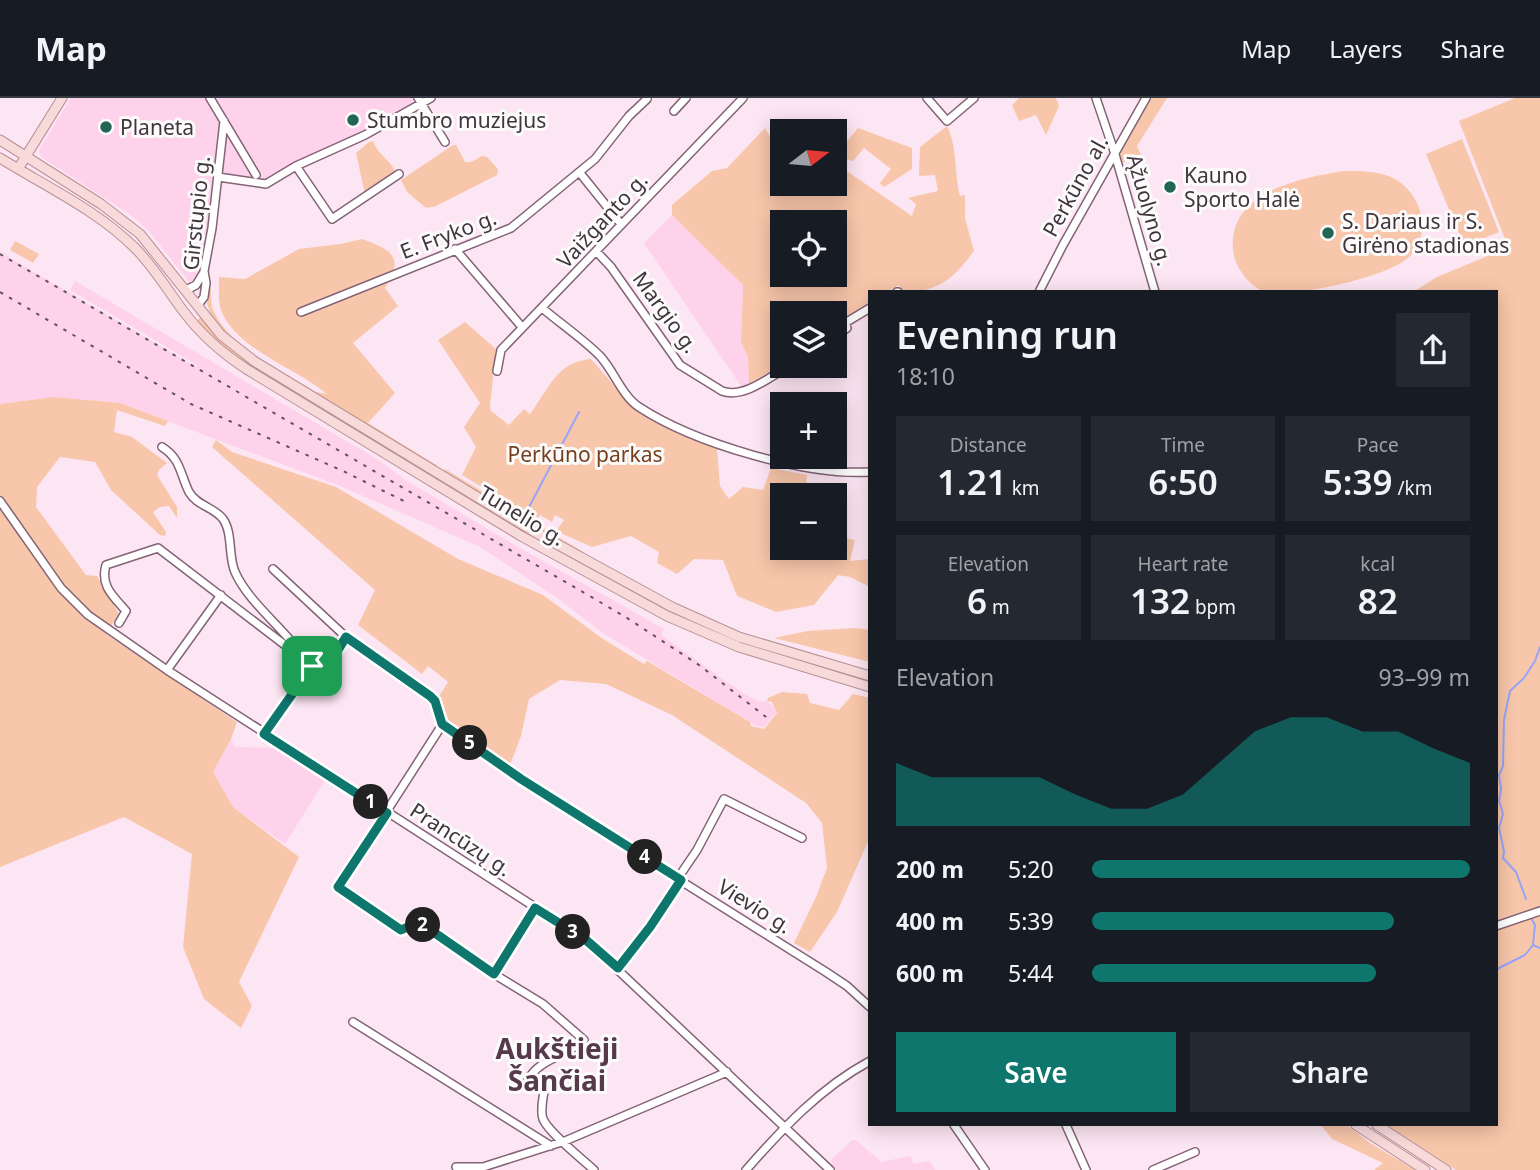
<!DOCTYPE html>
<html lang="en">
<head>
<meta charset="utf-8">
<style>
	:root { --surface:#171b24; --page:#242831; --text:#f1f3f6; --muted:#9ea1a6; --line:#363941; --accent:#0f766e }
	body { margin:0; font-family:"Noto Sans",sans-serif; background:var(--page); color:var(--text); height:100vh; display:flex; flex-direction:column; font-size:26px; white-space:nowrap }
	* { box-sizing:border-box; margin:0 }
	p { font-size:23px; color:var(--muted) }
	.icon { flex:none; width:38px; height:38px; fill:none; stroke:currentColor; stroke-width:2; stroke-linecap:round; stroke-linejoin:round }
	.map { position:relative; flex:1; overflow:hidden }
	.drawer { position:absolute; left:868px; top:192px; width:630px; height:836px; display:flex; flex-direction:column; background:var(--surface); border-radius:0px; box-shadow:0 4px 18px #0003 }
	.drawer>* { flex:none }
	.needle { width:46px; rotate:74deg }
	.fabs { position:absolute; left:770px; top:21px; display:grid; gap:14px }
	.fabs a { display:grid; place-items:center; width:77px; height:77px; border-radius:0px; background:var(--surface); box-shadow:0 4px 18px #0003; font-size:35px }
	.pin { position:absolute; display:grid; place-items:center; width:60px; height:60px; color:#fff; margin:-30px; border-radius:14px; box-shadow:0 4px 10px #0006 }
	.km { position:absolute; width:35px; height:35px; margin:-18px; border-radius:50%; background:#222; color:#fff; font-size:19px; line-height:35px; text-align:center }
	.round { display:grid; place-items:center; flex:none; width:74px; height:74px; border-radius:0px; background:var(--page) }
	.overview { display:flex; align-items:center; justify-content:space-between; height:119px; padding:0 28px }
	h1 { font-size:38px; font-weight:600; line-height:52px }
	.figures { display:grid; grid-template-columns:repeat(3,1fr); gap:10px; height:119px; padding:7px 28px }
	.figures div { display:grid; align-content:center; border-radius:0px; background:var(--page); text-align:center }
	.figures b { font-size:35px; font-weight:600 }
	.figures small { font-size:19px; font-weight:400 }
	.figures p { font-size:19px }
	.chart { height:196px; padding:14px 28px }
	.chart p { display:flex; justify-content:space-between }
	.chart svg { width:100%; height:126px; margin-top:7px; fill:var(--accent); opacity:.7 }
	.action { display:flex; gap:14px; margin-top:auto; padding:14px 28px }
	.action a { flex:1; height:80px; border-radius:0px; background:var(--accent); color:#fff; font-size:28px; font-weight:600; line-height:80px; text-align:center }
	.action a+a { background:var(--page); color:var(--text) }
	ul { padding:0 28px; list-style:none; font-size:23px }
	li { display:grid; grid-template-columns:112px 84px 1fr; align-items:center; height:52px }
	li i { height:18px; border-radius:9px; background:var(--accent) }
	header { display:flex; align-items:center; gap:42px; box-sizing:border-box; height:98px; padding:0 35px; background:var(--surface); border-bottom:2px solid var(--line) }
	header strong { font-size:33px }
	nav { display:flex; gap:38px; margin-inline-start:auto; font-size:24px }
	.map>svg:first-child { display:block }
</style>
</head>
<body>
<header>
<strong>Map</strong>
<nav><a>Map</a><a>Layers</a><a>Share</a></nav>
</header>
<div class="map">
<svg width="1540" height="1072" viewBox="0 0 1540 1072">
	<rect width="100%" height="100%" fill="#fde6f3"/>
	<!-- built -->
	<path fill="#fed2eb" d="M71,0h343v1l-2,4 -44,26 -73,35 -30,18 -48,-9 -13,78 -6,25 -7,8 -44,-55 -18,-15 -88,-57 -2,-7z
		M672,117l71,70 -2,57 7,15 1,27 -8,2 -97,-143z
		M0,154l196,115 1,-2 -127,-75 5,-9 302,178 30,22 106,63 151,85 -3,6 83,59 15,8 8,-1 8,7 1,5 -12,14 -7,-1 -153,-92 -48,-37 -76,-50 -135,-59 -225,-85 -66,-6 -54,7z
		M231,641l4,8 43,1 48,31 -41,65 -52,-37 -20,-35z
		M852,1042h4l25,22 30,-6 2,8 17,-3 5,9h-98l-5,-5 -1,-5z"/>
	<!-- green -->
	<path fill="#f8c6aa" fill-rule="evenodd" d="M1019,0h37l3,8 -13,29 -10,-20 -17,6 -7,-16z
		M1149,0h18l-30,48 4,9 -20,8 -4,-12z
		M1515,0h25v1072h-84l-70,-45h110v-833h-83l24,-15 60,-25 8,-13 -46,-118z
		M947,28c11,23 7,47 13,70l5,-1v23l9,33c-21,28 -35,41 -71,41l-4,-7 -12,7h-17v11l-35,25v-15h-53v52l-33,19 -1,-27 -7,-15 2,-57 -71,-70v-10l40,-34 15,-3 38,-40 17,30v26h53v-21l77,53 4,-12 -8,-6 30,-7 -3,-16 -16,1 1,-29zM782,124h53v53h-53z
		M858,30l54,20v21l-28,18 -4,-4 11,-14 -27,-21 -11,13 -18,-5z
		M1462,41l37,93 -35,14 -38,-92z
		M373,43c6,16 19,19 23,33l-31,20 -9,-41 13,-11z
		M453,47h3l9,17h6l11,-6 5,1 11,12 -1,6 -61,31 -10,2 -19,-16 -6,-12z
		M1344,73c17,0 32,0 47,6 30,14 43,55 18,80 -20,20 -116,41 -143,35 -10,-3 -19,-11 -24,-19 -9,-12 -11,-27 -8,-41 10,-44 73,-55 110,-61z
		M362,141c30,11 43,18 23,49l13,18 -45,37 42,50 -27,30 70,43 -2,1 -181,-110 -28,-22 -17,-22 -3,-10 3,-18c2,9 0,19 4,27 16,35 70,61 102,80l11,2c-29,-25 -92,-45 -106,-84 -3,-9 -2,-22 -2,-33l26,2 54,-30 42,-5z
		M15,143l24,13 -6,9 -23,-13z
		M201,218l22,26 28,23 265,161 163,89 89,36 102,29v3l-129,-39 -63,-26 -135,-74 -303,-184 -28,-22 -15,-17z
		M465,224l31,27 -6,57 1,5 18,14 15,-16 6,5c19,-25 26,-52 61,-55l44,50 82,40 3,37 9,13 14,-12 20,3 8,-22 36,7 -2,20h-23v9h-4l2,41 7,8 24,-1 5,-4h19v-12l20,4 -5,21 20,-2v28l-20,-10 -12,-2 -24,30 -38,7 -39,-16 -14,-36 -29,-1 -17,15 -20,-11 2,-11 -28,-16 -39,11 -36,-16 8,-11 -9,-5 -3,7 -12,-7 -3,6 -75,-46 14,-28 -12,-20 16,-24 -42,-63z
		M54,299l66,6 48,18 -3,5 -48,-16 -3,22 18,5 35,26 -8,7 -2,5 20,32v11l-8,-12 -9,1 -7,5 13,20 -1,4 -5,-1 -49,-45 -16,-28 -35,-5 -23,30 -1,20 50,68 11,1 22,38 -13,20 131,88 -6,17 -18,33 20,35 66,50 -60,125 13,24 -11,22 -37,-29 -21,-52 9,-93 -68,-37 -124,50v-463z
		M216,342l16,12 104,35 122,72 85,36 60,44 41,25 3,-3 103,61 1,4 13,3 13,-16 -5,-11 -5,-1 1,-3 14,-6 25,2 3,9 29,7 14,-16 17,4v139l-33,75 -27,40 -16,-9 22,-46 11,-29 -5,-45 -16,-20 -134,-88 -66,-31 -46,-4 -31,19 -8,37 -11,29 -61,-43 -11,-24 10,-16 -20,-16 -6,8 -64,-49 17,-35 -163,-143z
		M445,371l140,84 1,4 -142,-85z
		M855,530l15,2v32l-96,-24 34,-7z
		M1321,1027h26l23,18 45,27h-41l9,-7 -51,-24z"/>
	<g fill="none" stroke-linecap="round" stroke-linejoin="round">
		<!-- stream -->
		<path stroke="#96a5f8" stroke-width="2" d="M527,413l52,-99
			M1526,801l-10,-27 -13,-14 1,-7 -5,-23 4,-14 -4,-13 2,-12 -2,-14 4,-9 1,-46 6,-29 14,-13 11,-17 5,-14
			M1531,820l4,7 -2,19
			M1496,874l3,-4 26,-13 8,-10 7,3"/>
		<defs>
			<path id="minor" d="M210,0l46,77
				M418,0l27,44
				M927,0l20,23 27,-23
				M1096,0l18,53 41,141
				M674,13l12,-13
				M296,68l36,53 67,-45
				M580,75l41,51
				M218,79l48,7 30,-18 69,-31 66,-37
				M455,151l67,78
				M596,153l15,16 69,98 42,26c22,8 49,-15 67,-25
				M186,192l10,-5 8,-13
				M897,194h1
				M1039,194l24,-47 83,-147
				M198,207l6,-8 2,-14 -2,-12 8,-43 12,-107
				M542,210c19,16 41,31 58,48 14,15 22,40 39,51 55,36 166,69 231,65
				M301,214l210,-84 84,-69 34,-43 18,-17
				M835,238l12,-8 -2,-5 25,-15
				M497,273l4,-21 242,-252
				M162,349c19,12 18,27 27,45 8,14 25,15 34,27 10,14 5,37 12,53 11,25 37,47 55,68l4,10
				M0,403l61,87 27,27 79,55 419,270 244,230
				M273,471l73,68 84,59 5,5 7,24
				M119,525l7,-12c-13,-15 -26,-25 -20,-46l52,-17 153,117
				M167,572l54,-75
				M442,627l137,92 247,155 21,14 23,21
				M442,627l-104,162 63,43 18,-8 75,52 41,-66
				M264,636l47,-69 15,4 20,-32
				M678,780l19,-28 27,-51 78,39
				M1496,828l44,-15
				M618,870l32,-41 31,-47
				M494,876l49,30 41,36c-18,17 -44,18 -56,40l16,11c-1,8 -4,20 -1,28 6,14 38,39 51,51
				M353,924l198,124
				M954,1027l31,45
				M1066,1027l20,45
				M456,1069h27l82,-26 162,-69
				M746,1072c37,-42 74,-82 124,-109
				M1153,1072l42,-18"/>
			<path id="major" d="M0,42l101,64 39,30 81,101 33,26 279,170 139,76 67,30 131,39
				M0,60c45,28 97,52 135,90 19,19 33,43 49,64 18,24 39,42 64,58l273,166 146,80 72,31 131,40
				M18,71l44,-71
				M1356,1027l69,45
				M1377,1027l69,45"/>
		</defs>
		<!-- minor casing -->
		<use href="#minor" stroke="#836376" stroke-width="10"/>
		<!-- major casing -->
		<use href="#major" stroke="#b69094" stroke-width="11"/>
		<!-- minor -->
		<use href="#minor" stroke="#fff" stroke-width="7"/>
		<!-- major -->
		<use href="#major" stroke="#f9dadb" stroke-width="9"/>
		<!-- rail -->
		<path stroke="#63535c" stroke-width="2" stroke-dasharray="3.5 7" stroke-linecap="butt" d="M0,156l624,362 75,49 71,55
			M0,194l191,112 152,67 65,32"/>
	</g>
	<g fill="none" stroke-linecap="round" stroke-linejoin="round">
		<defs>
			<path id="route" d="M346,539l84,59 5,5 7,23 79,55 160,101 -31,47 -32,41 -32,-28 -51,-32 -41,66 -75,-52 -18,8 -63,-43 49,-74 -123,-79 48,-68 14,3z"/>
		</defs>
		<!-- route casing -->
		<use href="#route" stroke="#fff" stroke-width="14"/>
		<!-- route -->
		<use href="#route" stroke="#0f766e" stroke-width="9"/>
	</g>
	<!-- markers -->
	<g fill="#236555" stroke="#fbfbfb" stroke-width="2.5">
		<circle cx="353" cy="22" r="7"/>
		<circle cx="106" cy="29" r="7"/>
		<circle cx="1170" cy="89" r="7"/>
		<circle cx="1328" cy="135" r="7"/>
	</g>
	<g text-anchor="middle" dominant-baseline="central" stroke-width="6" stroke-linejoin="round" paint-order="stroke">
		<!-- poi labels -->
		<g font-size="21" fill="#42343c" stroke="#fbfbfb" text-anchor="start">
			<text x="367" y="22">Stumbro muziejus</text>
			<text x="120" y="29">Planeta</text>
			<text x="1184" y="77">Kauno<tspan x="1184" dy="24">Sporto Halė</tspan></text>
			<text x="1342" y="123">S. Dariaus ir S.<tspan x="1342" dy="24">Girėno stadionas</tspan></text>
		</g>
		<!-- street labels -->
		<g font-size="21" fill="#42343c" stroke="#fbfbfb">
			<text transform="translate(1075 88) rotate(-61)">Perkūno al.</text>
			<text transform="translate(1150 112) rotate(74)">Ąžuolyno g.</text>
			<text transform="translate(196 115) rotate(-84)">Girstupio g.</text>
			<text transform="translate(602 122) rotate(-47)">Vaižganto g.</text>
			<text transform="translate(448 136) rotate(-21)">E. Fryko g.</text>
			<text transform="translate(666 214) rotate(54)">Margio g.</text>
			<text transform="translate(522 417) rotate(31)">Tunelio g.</text>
			<text transform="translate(461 741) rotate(33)">Prancūzų g.</text>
			<text transform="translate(755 808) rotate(32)">Vievio g.</text>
		</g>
		<!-- park labels -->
		<g font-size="21" fill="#763e1b" stroke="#fbfbfb">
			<text x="585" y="356">Perkūno parkas</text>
		</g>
		<!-- district labels -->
		<g font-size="28" font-weight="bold" fill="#56394b" stroke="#fbfbfb">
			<text x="557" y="950">Aukštieji<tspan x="557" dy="32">Šančiai</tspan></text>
		</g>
	</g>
</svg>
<div class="fabs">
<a><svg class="needle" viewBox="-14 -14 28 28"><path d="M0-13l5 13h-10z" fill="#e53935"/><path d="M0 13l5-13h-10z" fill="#9ea1a6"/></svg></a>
<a><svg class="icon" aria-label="locate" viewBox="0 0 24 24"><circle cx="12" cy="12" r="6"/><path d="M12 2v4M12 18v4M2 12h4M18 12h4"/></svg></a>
<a><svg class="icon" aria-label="layers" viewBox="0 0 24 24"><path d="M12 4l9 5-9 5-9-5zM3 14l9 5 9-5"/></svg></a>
<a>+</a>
<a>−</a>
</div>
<div class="pin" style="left:312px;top:568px;background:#1e9e55"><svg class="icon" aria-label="arrive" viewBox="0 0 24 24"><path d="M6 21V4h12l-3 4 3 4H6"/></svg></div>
<b class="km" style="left:371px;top:704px">1</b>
<b class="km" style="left:423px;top:827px">2</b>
<b class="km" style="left:573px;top:834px">3</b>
<b class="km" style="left:645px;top:759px">4</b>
<b class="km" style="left:470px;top:645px">5</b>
<section class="drawer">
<div class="overview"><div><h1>Evening run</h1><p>18:10</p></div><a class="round"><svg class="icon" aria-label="share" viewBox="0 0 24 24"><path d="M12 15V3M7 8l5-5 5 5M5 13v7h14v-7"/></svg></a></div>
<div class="figures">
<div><p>Distance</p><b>1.21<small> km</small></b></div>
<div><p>Time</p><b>6:50</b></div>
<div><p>Pace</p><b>5:39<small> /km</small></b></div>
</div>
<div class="figures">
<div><p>Elevation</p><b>6<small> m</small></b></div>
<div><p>Heart rate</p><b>132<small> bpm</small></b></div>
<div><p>kcal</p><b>82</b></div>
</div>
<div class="chart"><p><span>Elevation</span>93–99 m</p>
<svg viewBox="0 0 160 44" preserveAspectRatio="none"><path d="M0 44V22L10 27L20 27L30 27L40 27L50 33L60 38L70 38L80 33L90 22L100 11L110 6L120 6L130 11L140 11L150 17L160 22V44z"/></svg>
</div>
<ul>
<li><b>200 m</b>5:20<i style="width:100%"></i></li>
<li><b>400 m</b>5:39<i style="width:80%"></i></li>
<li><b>600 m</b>5:44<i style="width:75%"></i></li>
</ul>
<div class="action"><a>Save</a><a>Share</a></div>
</section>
</div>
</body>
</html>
